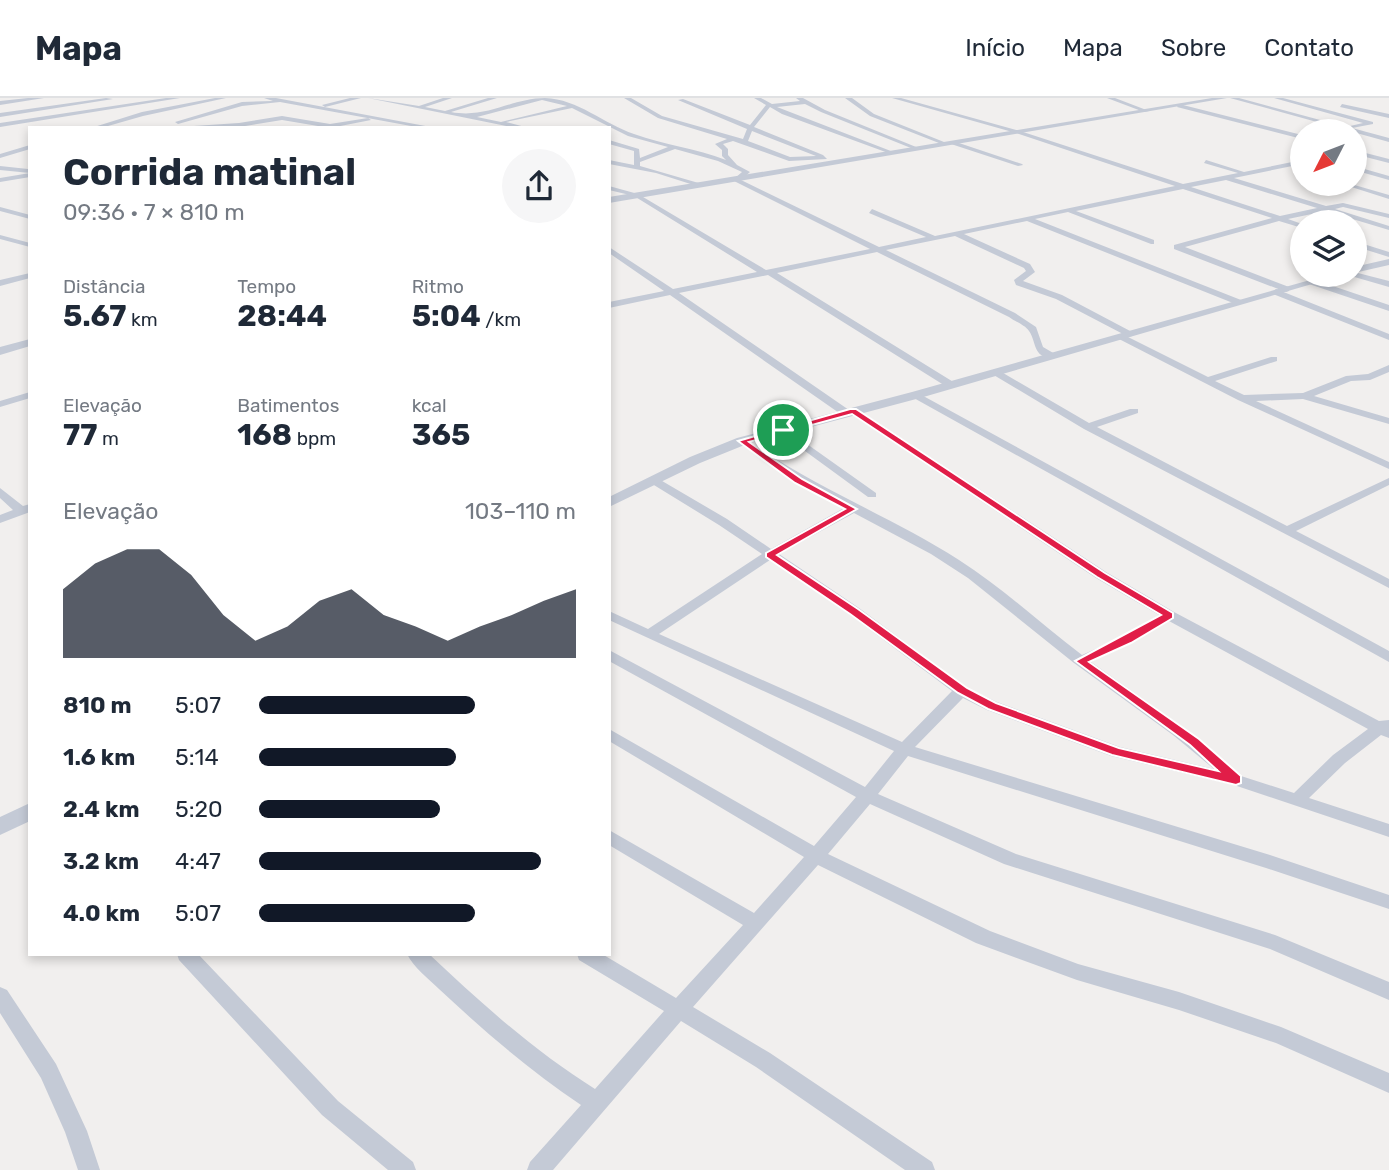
<!DOCTYPE html>
<html lang="pt">
<head>
<meta charset="utf-8">
<style>
	:root { --surface:#fff; --page:#f6f6f7; --text:#1f2937; --muted:#747a83; --line:#e0e1e3; --accent:#111827 }
	body { margin:0; font-family:Rubik,sans-serif; background:var(--page); color:var(--text); height:100vh; display:flex; flex-direction:column; font-size:26px; white-space:nowrap }
	* { box-sizing:border-box; margin:0 }
	p { font-size:23px; color:var(--muted) }
	.icon { flex:none; width:38px; height:38px; fill:none; stroke:currentColor; stroke-width:2; stroke-linecap:round; stroke-linejoin:round }
	.map { position:relative; flex:1; overflow:hidden }
	.panel { position:absolute; left:28px; top:28px; width:583px; height:830px; display:flex; flex-direction:column; background:var(--surface); border-radius:0px; box-shadow:0 4px 10px #0003 }
	.panel>* { flex:none }
	.needle { width:46px; rotate:228deg }
	.fabs { position:absolute; left:1290px; top:21px; display:grid; gap:14px }
	.fabs a { display:grid; place-items:center; width:77px; height:77px; border-radius:50%; background:var(--surface); box-shadow:0 4px 10px #0003; font-size:35px }
	.pin { position:absolute; display:grid; place-items:center; width:60px; height:60px; color:#fff; margin:-30px; border:4px solid #fff; border-radius:50%; box-shadow:0 2px 7px #0007 }
	.round { display:grid; place-items:center; flex:none; width:74px; height:74px; border-radius:37px; background:var(--page) }
	.headline { display:flex; align-items:center; justify-content:space-between; height:119px; padding:0 35px }
	h1 { font-size:38px; font-weight:700; line-height:52px }
	.stats { display:grid; grid-template-columns:repeat(3,1fr); gap:10px; height:119px; padding:7px 35px }
	.stats div { display:grid; align-content:center }
	.stats b { font-size:30px; font-weight:700 }
	.stats small { font-size:19px; font-weight:400 }
	.stats p { font-size:19px }
	.chart { height:196px; padding:14px 35px }
	.chart p { display:flex; justify-content:space-between }
	.chart svg { width:100%; height:126px; margin-top:7px; fill:var(--accent); opacity:.7 }
	ul { padding:0 35px; list-style:none; font-size:23px }
	li { display:grid; grid-template-columns:112px 84px 1fr; align-items:center; height:52px }
	li i { height:18px; border-radius:9px; background:var(--accent) }
	header { display:flex; align-items:center; gap:42px; box-sizing:border-box; height:98px; padding:0 35px; background:var(--surface); border-bottom:2px solid var(--line) }
	header strong { font-size:33px }
	nav { display:flex; gap:38px; margin-inline-start:auto; font-size:24px }
	.map>svg:first-child { display:block }
</style>
</head>
<body>
<header>
<strong>Mapa</strong>
<nav><a>Início</a><a>Mapa</a><a>Sobre</a><a>Contato</a></nav>
</header>
<div class="map">
<svg width="1389" height="1072" viewBox="0 0 1389 1072">
	<rect width="100%" height="100%" fill="#f1efee"/>
	<g fill="none" stroke-linecap="round" stroke-linejoin="round">
		<!-- minor -->
		<path fill="#c4cad6" fill-rule="evenodd" d="M28,0h16l-44,7v-4z
			M106,0l7,1 -113,18v-4z
			M166,0h14l-180,29v-4z
			M215,0h11l-83,18 -42,12h-10l51,-16z
			M264,0h12l160,30h-14l-142,-26 -38,4 -64,18 -3,-2 67,-20 31,-1z
			M350,0h11l-36,9 -3,-2z
			M368,0l51,8 24,-8h9l-27,9 20,4 43,-13h9l-46,14c36,7 61,-14 94,-14 33,1 59,26 89,36 30,11 62,14 92,26l-4,-4v-6l-7,-6 12,-5 -69,-21 -34,-20h7l31,18 81,23 4,-10 -69,-29 5,-1 67,26 16,-20 -12,-7h7l11,6 28,-3 -4,-3h7l22,12 96,39 -5,1 -95,-38 -16,-8 -28,3 119,46 -5,1 -109,-40 -12,-7 -16,20 69,28 4,4 -38,2 -56,-20 -10,3 5,5v6l9,10 13,7 -9,8 138,67 47,-10 -57,-24 3,-4 63,27 240,-50 -159,-53 -124,-35h9l119,33 163,53 55,-11 -34,-10 2,-3 38,12 58,-12v4l-68,14 92,28 17,-3 46,11v4l-46,-11 -8,2 54,17v4l-63,-19 -38,8 14,5v4l-23,-7 -94,26 104,40v4l-3,1 -112,-43v-4l98,-27 -89,-29 -107,22 78,29v4h-3l-83,-32 -33,7 206,81 1,2 -4,3 -211,-84 -63,13 66,30 5,8 -12,9 39,14 70,37v4l-4,1 80,40 63,-20h6v4l-62,20 29,14 59,-2 43,-17 22,-2 21,-9v7l-19,8 -19,1 -37,15 75,22v6l-86,-25 -47,2 133,61v7l-151,-69 -119,-61v-4l4,-1 -67,-35 -40,-14 -2,-5 12,-9 -2,-3 -69,-32 -69,14 129,63 21,14 7,20 12,7v4c-23,1 -18,-16 -26,-27 -4,-6 -15,-10 -20,-14l-132,-65 -100,21 178,110v4h-8l-179,-112 -89,18 170,117 8,-1 249,163 68,40 205,109 10,-1v18l-8,-3 -36,28 -36,35 80,26v13l-155,-52 -123,-29 -124,-46 -24,-12 -48,49 355,108 119,40v14l-123,-41 -358,-112 -30,38 138,60 259,81 114,47v18l-119,-51 -266,-85 -134,-60 -42,50 162,77 88,33 101,28 102,35 108,46v20l-113,-50 -97,-33 -102,-30 -101,-37 -158,-78 -125,142 77,46 162,109 3,8h-30l-149,-103 -75,-46 -128,149h-26l3,-8 51,-57c-51,-34 -97,-74 -142,-116 -10,-10 -26,-22 -32,-35h22c52,49 105,97 166,135l69,-78 -85,-51 -2,-6h25l74,44 67,-73 -134,-80v-15l145,83 50,-56 -195,-116v-12l205,117 42,-49 -247,-136v-11l256,137 29,-36 -285,-131v-9l39,18 114,-75 -43,-29 -70,-43v-4h8l70,41 44,30 73,-41 -59,-32 -48,-35 5,-3 4,1c69,49 144,77 213,121 44,28 82,64 123,95l40,-18 37,-22 -63,-37 -245,-164 -9,1 -172,-120 -61,13v-6l55,-11 -55,-38v-6l64,42 84,-17 -123,-76 -25,-6v-4l29,8 128,76 104,-21 -136,-68v-2l8,-7 -24,-11 -43,-12 -35,13v4l62,18 -2,3 -44,-14 -47,-9v-4l25,5v-14l-25,-7v-4l30,9 1,9 28,-11 -40,-11 -56,-28 -66,14 23,6h-13zM542,2l25,6 -66,16 -24,-5zM752,33l64,25 -26,1 -42,-16zM1226,82l91,28 -37,8 -89,-29zM854,415l77,41 37,24 106,85 99,72 41,34 -94,-22 -123,-45 -30,-14 -108,-80 -80,-54zM770,462l79,54 103,77 -50,51 -243,-108zM1169,523l199,108 -35,26 -39,38 -53,-17 -57,-48 -93,-66 41,-19z
			M845,0h7l22,16 75,30 -5,1 -74,-29z
			M1107,0h8l34,13 -5,1z
			M1230,0h9l107,29 17,-4 -89,-25h9l90,24v2l-21,4 37,10v4z
			M1179,6l123,31v4l-125,-32z
			M1342,6l47,10v4l-49,-11z
			M282,18l48,8 38,-6 3,2 -41,8 -48,-8 -43,7 -75,1 75,-5z
			M953,43l69,23 1,1 -5,1 -67,-22z
			M30,47v4l-30,9v-4z
			M1354,52l35,9v4l-35,-9z
			M0,68l28,3 2,4 -30,-3z
			M1354,68l35,10v4l-35,-10z
			M30,75v4l-30,5v-4z
			M1342,86h9l38,11v4z
			M0,109l30,8v4l-30,-8z
			M0,137l30,8v4l-30,-8z
			M1354,143l35,11v5l-35,-11z
			M1354,174l35,9v6l-38,-11 3,-1z
			M30,175v5l-30,8v-6z
			M1309,182h6l74,25v6l-80,-27z
			M1276,191l113,45v6l-116,-46 -1,-2z
			M992,272h6l91,53 41,-14h8v4l-41,14 190,99 102,-48v7l-93,46 93,48v9l-305,-159 -92,-55z
			M30,294v6l-30,9v-6z
			M916,294l473,259v11l-477,-265v-4z
			M783,329l93,66v4h-8l-89,-65 -1,-2z
			M0,390l23,18 7,-2v8l-30,11v-8l13,-5 -13,-12z
			M177,856h21l140,147 75,61 3,8h-28l-66,-55 -143,-155z
			M0,889l7,3 49,74 31,67 13,39h-22l-13,-38 -24,-54 -41,-65z"/>
		<!-- tertiary -->
		<path fill="#c4cad6" fill-rule="evenodd" d="M1212,0h15l-618,105v-6z
			M1389,161v6l-35,8v-6z
			M1328,177h15l-423,123 -173,46 -47,19 -91,44v-10l81,-40 47,-19 175,-46z
			M30,241v7l-30,9v-8z
			M30,705v18l-30,14v-18z"/>
	</g>
	<!-- route -->
	<path fill="#e11d48" stroke="#fff" stroke-width="2" fill-rule="evenodd" d="M850,311h6l249,164 68,40v5l-42,25 -42,19 110,77 42,37v7l-5,2 -124,-30 -124,-46 -30,-16 -108,-79 -84,-57v-4l79,-44 -50,-26 -57,-42zM852,316l245,163 64,38 -86,46 115,84 28,26 -99,-23 -123,-45 -29,-15 -109,-79 -81,-54 80,-46 -55,-30 -53,-37z"/>
</svg>
<div class="fabs">
<a><svg class="needle" viewBox="-14 -14 28 28"><path d="M0-13l5 13h-10z" fill="#e53935"/><path d="M0 13l5-13h-10z" fill="#747a83"/></svg></a>
<a><svg class="icon" aria-label="layers" viewBox="0 0 24 24"><path d="M12 4l9 5-9 5-9-5zM3 14l9 5 9-5"/></svg></a>
</div>
<div class="pin" style="left:783px;top:332px;background:#1e9e55"><svg class="icon" aria-label="arrive" viewBox="0 0 24 24"><path d="M6 21V4h12l-3 4 3 4H6"/></svg></div>
<section class="panel">
<div class="headline"><div><h1>Corrida matinal</h1><p>09:36 · 7 × 810 m</p></div><a class="round"><svg class="icon" aria-label="share" viewBox="0 0 24 24"><path d="M12 15V3M7 8l5-5 5 5M5 13v7h14v-7"/></svg></a></div>
<div class="stats">
<div><p>Distância</p><b>5.67<small> km</small></b></div>
<div><p>Tempo</p><b>28:44</b></div>
<div><p>Ritmo</p><b>5:04<small> /km</small></b></div>
</div>
<div class="stats">
<div><p>Elevação</p><b>77<small> m</small></b></div>
<div><p>Batimentos</p><b>168<small> bpm</small></b></div>
<div><p>kcal</p><b>365</b></div>
</div>
<div class="chart"><p><span>Elevação</span>103–110 m</p>
<svg viewBox="0 0 160 44" preserveAspectRatio="none"><path d="M0 44V20L10 11L20 6L30 6L40 15L50 29L60 38L70 33L80 24L90 20L100 29L110 33L120 38L130 33L140 29L150 24L160 20V44z"/></svg>
</div>
<ul>
<li><b>810 m</b>5:07<i style="width:68%"></i></li>
<li><b>1.6 km</b>5:14<i style="width:62%"></i></li>
<li><b>2.4 km</b>5:20<i style="width:57%"></i></li>
<li><b>3.2 km</b>4:47<i style="width:89%"></i></li>
<li><b>4.0 km</b>5:07<i style="width:68%"></i></li>
</ul>
</section>
</div>
</body>
</html>
